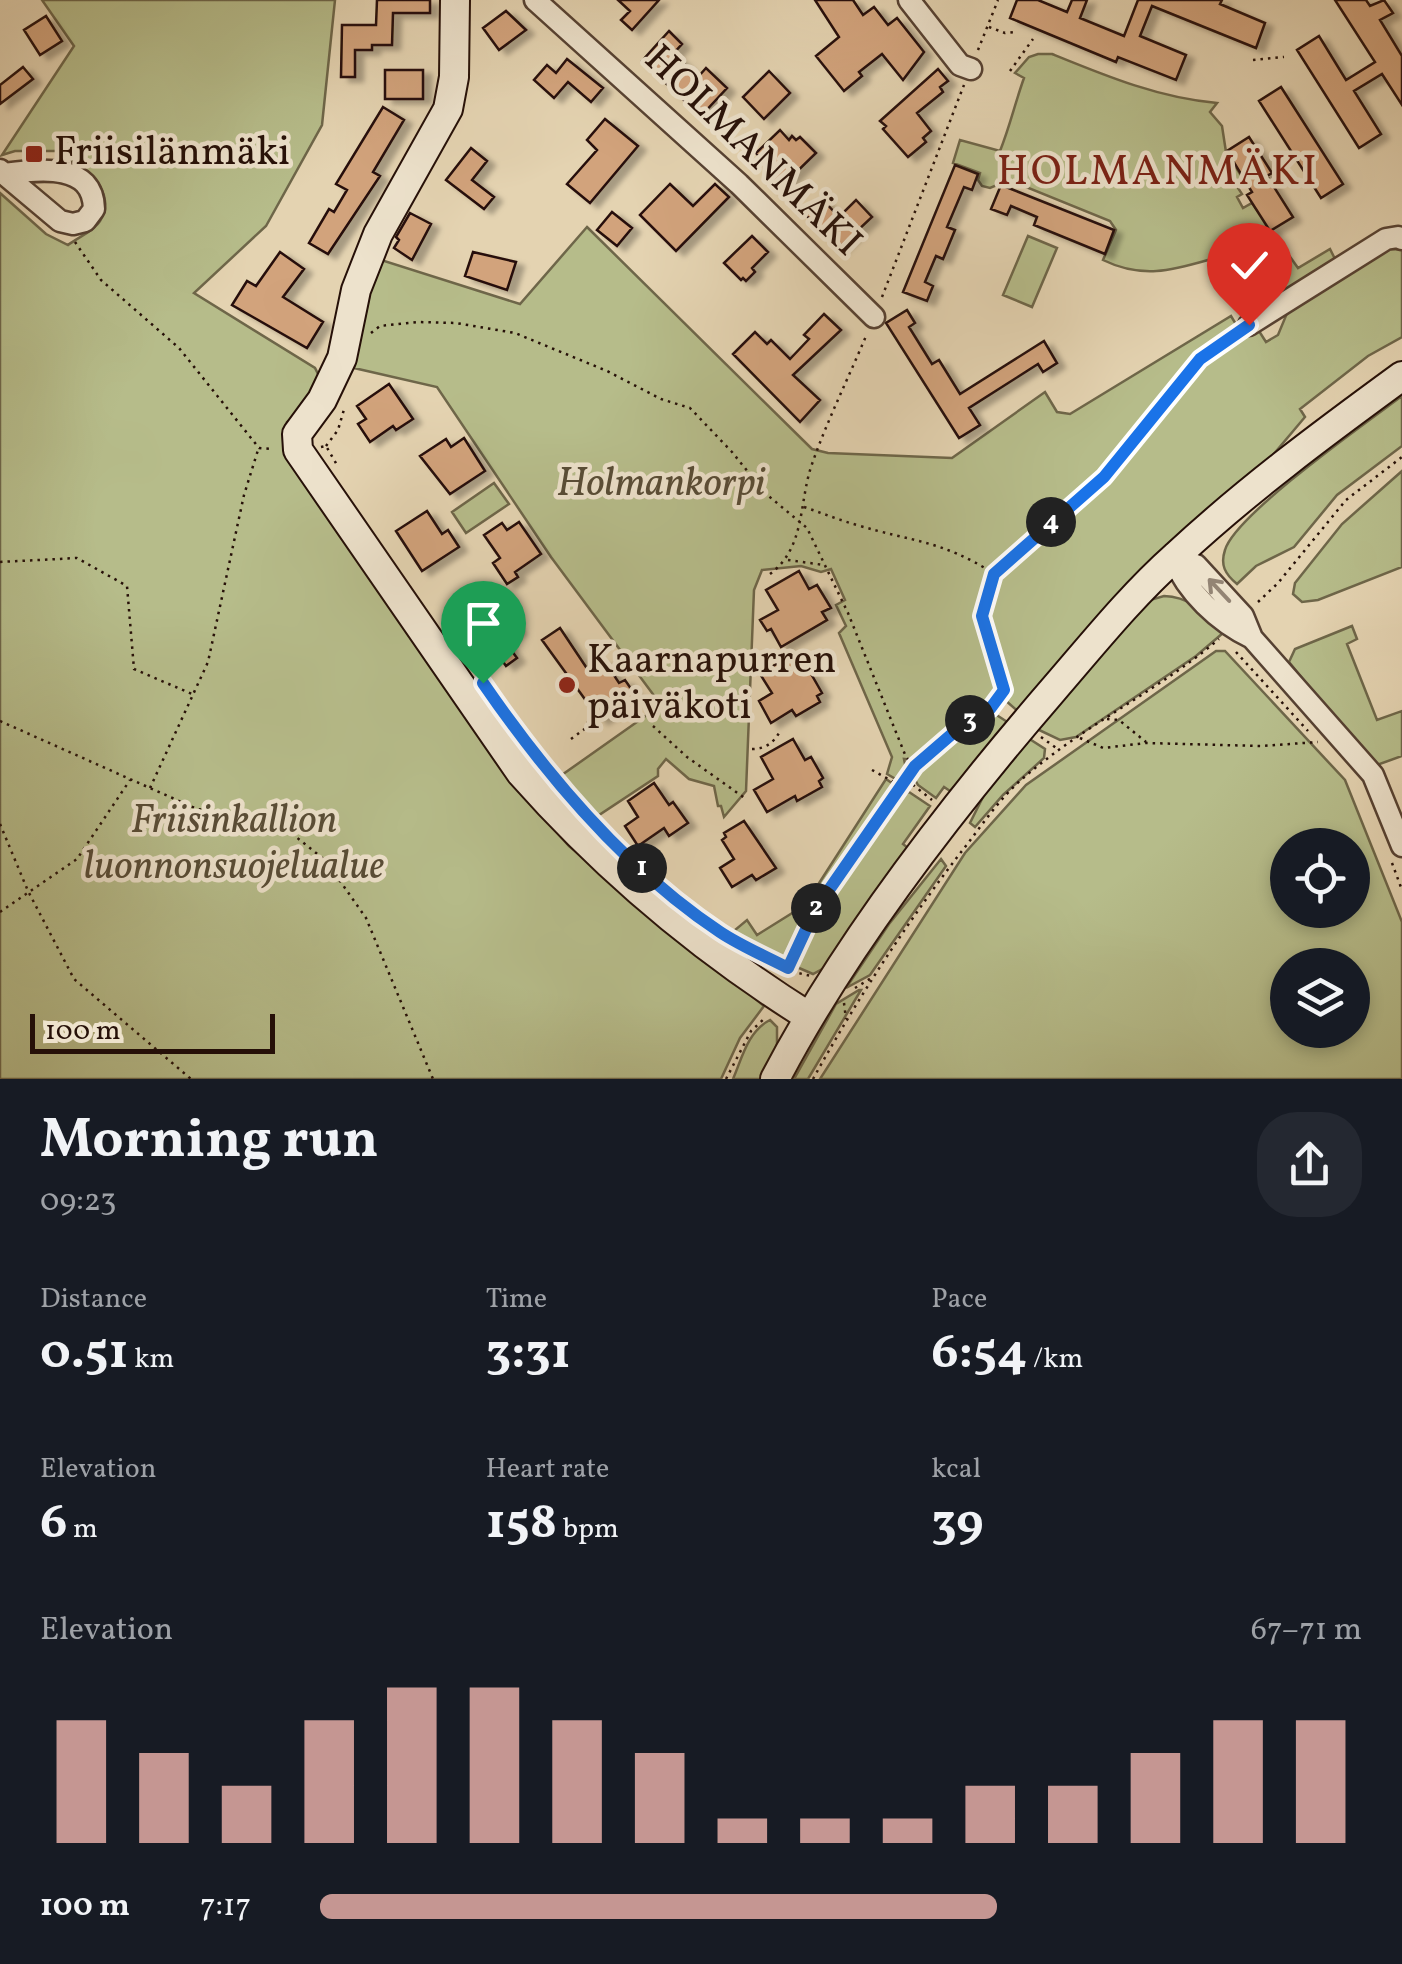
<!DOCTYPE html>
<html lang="en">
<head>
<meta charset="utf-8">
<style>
	:root { --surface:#171b24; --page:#242831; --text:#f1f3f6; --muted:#9ea1a6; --accent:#c59692 }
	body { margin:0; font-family:Vollkorn,serif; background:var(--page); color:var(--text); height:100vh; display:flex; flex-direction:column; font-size:38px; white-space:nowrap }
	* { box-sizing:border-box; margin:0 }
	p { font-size:32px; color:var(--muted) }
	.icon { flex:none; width:55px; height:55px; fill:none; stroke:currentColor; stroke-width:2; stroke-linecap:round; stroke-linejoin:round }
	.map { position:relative; height:1079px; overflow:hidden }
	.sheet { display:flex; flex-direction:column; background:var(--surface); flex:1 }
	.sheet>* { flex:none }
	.fabs { position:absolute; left:1270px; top:828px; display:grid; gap:20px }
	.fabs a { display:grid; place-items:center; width:100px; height:100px; border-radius:50%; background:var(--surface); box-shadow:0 5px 15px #0003; font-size:50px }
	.scale { position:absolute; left:30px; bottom:25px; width:245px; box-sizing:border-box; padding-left:10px; border:5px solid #261008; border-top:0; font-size:28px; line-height:35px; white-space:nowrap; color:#261008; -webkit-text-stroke:8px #ede2cc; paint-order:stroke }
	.pin { position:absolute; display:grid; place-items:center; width:85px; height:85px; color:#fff; margin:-102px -42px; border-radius:50% 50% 50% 0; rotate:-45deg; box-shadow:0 0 10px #0007 }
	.pin .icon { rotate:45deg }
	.km { position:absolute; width:50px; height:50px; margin:-25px; border-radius:50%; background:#222; color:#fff; font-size:28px; line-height:50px; text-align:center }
	.round { display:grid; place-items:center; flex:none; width:105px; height:105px; border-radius:40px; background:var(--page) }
	.summary { display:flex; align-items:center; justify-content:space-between; height:170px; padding:0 40px }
	h1 { font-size:55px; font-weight:700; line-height:75px }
	.figures { display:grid; grid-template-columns:repeat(3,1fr); gap:15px; height:170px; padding:10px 40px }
	.figures div { display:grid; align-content:center }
	.figures b { font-size:50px; font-weight:700 }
	.figures small { font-size:28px; font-weight:400 }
	.figures p { font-size:28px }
	.chart { height:280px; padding:20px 40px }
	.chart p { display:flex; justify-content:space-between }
	.chart svg { width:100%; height:180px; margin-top:10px; stroke:var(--accent); stroke-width:6 }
	ul { padding:0 40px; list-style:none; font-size:32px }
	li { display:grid; grid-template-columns:160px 120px 1fr; align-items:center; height:75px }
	li i { height:25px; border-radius:12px; background:var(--accent) }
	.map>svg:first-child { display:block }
</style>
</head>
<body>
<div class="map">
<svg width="1402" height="1079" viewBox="0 0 1402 1079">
	<defs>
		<filter id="shadow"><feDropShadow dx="8" dy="4.5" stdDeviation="2.5" flood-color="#0004"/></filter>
	</defs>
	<rect width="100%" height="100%" fill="#e4d3b1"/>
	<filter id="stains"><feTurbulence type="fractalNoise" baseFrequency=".002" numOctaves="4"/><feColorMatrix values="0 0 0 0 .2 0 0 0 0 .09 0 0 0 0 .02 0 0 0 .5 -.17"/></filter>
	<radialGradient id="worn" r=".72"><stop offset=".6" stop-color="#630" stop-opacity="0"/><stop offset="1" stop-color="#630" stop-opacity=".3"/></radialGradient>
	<!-- green -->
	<path fill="#b6bc8a" stroke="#6e6649" stroke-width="2.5" fill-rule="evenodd" d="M42,0h293l-13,125 -56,101 -72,67 121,75 9,18 -9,13 -28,23v19l246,364 36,41 195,160 -24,32 -19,41h-721v-886l46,41 22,11c9,-7 26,-14 32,-24 18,-28 -15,-58 -41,-65v-5h-44l-13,4 72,-109z
		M1038,54h14c54,22 107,44 165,49l-7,9 12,14 4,26 18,28 -8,5 6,9 -5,3 6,11 9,-5 46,65 32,-19 6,12 -82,52 -12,-15c1,-21 0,-29 -16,-43 -45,12 -78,27 -123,5l13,-30 -6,-9 -101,-41 -19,8 -8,-2 -4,-6 2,-7 -27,-10 7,-23 40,11c10,-25 15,-48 24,-73l-9,-5 14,-16z
		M587,227l225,222 16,4 124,5 93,-66 12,20 13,2 161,-98 12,20 16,-5 7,11 12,-7 12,-29 92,-58 20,2v87l-34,19 -68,53 5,8 -38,45 -246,252 -24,-21 -83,67 -10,-1 3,15 -6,8 -14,-8 5,-17 -53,-124 7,-7 -10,-21 9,-5 -14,-31 -10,3 -20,-6 -39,4 -8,20 -8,201 -22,26 -3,-11h-3l-4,-20 -25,-7 -23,-20 -8,10v7l-62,41 -37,-40 102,-72 -110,-148 -114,-170 -83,-19 15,-70 -7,-6 13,-34 145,46z
		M1028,236l29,12 -25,59 -29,-12z
		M1402,396v50l-65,49 -43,52 -38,19 -19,18c-12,-10 -17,-19 -12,-34 10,-35 142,-128 177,-154z
		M1402,471v96l-84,33 -16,2 -9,-8 2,-11 47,-59z
		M494,483l15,21 -43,29 -14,-21z
		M1164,596c26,1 41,16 60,33l-1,4 -27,23 -120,81 -16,3 -23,-11 101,-117 12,-12z
		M1352,626l5,13 -10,5 30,76 25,-9v45l-25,9 -7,-3 -81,-100 6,-13z
		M1216,651h9l120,129 57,142v157h-582l145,-226 61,-68zM1288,845h64v65h-64zM1288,965h64v65h-64z
		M995,714l17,11 -19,25 -43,41 -6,-4 -8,11 -18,-13 -5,-9c16,-21 57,-58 82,-62z
		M1028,738l17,11 -1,9 -41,37 -28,32 -5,-4 17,-34z
		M886,779l13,9 -94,132 -18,40 -9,5 -49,-30 18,-15 10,15 48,-30z
		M909,792l21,14 -27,38 5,4 -23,41 -61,79 -11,6 -14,-6 -3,-8 24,-51 81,-113z
		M941,859l5,7 -76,109 -24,13 43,-64z
		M859,990h2l-53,89h-14l42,-75z
		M770,1020l7,7v17l-13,35h-31c9,-21 15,-48 37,-59z"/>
	<!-- building -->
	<path fill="#d2a37b" stroke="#261008" stroke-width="2.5" filter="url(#shadow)" d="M377,0h53v13h-37l-1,32h-20v5h-17v27h-14l1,-52h34z
		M618,0h41l-27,30 -11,-10 9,-9z
		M815,0h38l10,15 11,-8 14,18 9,-7 27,34 -21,28 -21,-26 -23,18 3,4 -18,15 -28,-35 23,-19z
		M1017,0h21l29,12 5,-12h15l-7,18 44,18 14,-36h84l-2,4 45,19 -9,25 -104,-42 -12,30 46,19 -10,25 -58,-23 -2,5 -106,-44z
		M1335,0h31l4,6 14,-6 9,13 -13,7 22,36v49l-20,-31 -28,17 27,43 -22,14 -62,-98 22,-14 27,44 29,-18z
		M506,11l20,19 -27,20 -16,-22z
		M46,16l16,25 -22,14 -16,-25z
		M669,31l13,13 -9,10 25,23 8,-9 21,20 -26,28 -59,-55z
		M567,59l36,29 -12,14 -23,-20 -14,16 -20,-18 13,-15 9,8z
		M23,67l10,12 -33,25v-19z
		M938,69l10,12 -8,6 3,5 -26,21 14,18 -8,7 3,4 -18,15 -25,-28 3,-3 -6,-5z
		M385,70h38v29h-38z
		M769,71l21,22 -26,26 -21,-22z
		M1281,87l62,97 -22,14 -62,-97z
		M383,107l21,13 -31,52 7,4 -52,78 -19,-11 20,-34 5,3 13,-22 -11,-6z
		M605,119l33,27 -48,57 -23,-19 30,-34 -10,-10z
		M780,130l9,10 3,-4 4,4 4,-3 16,16 -39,38 -12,-12 9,-8 -18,-18z
		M1249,137l23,36 -5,3 26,41 -23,14 -23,-36 5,-3 -25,-41z
		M471,148l16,13 -15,19 22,17 -10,12 -38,-29z
		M955,165l23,9 -6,16 -8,-3 -17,40 8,3 -12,29 -7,-3 -11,26 8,4 -6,15 -24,-9z
		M670,184l23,22 22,-22 14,13 -53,54 -36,-36z
		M1001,185l113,45 -9,24 -71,-29 3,-8 -26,-11 -4,9 -16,-6z
		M823,200l16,17 17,-17 16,17 -34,32 -32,-34z
		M612,212l20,16 -15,18 -20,-16z
		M410,213l21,11 -19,36 -18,-12 5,-8 -3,-3z
		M752,236l16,16 -16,16 3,4 -9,9 -3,-3 -2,2 -17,-17z
		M280,252l24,17 -21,28 40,25 -16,26 -75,-43 15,-24 9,5z
		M473,252l43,10 -9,28 -42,-14z
		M907,310l8,13 -6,4 23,37 7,-4 21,34 84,-53 13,22 -14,9 -5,-8 -69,44 11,17 -21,13 -73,-115z
		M824,314l17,16 -48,45 27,25 -20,22 -67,-68 22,-22 12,12 4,-4 19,19 19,-20 -5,-4z
		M389,384l24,35 -17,11 -3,-4 -23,16 -12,-18 8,-5 -9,-13z
		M464,438l21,33 -35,23 -30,-38 26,-17 5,8z
		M427,511l15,23 6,-4 11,17 -37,24 -26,-40z
		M519,522l22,32 -26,18 3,5 -11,7 -14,-21 7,-5 -16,-23 18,-12 5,7z
		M799,571l10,18 8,-4 14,23 -9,4 5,8 -46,27 -10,-18 -4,2 -7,-11 18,-10 -12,-20z
		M488,585l30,45 -15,9 14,19 -11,8 -17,-24 -11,7 -20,-31 13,-9 -6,-9z
		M560,628l28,42 16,-10 15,23 6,-3 11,16 -36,24 -58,-80z
		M793,654l12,20 5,-2 12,21 -5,3 3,6 -24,14 -4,-6 -21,13 -12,-22 13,-8 -12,-19z
		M793,739l12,21 6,-3 12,21 -4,3 3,6 -25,14 -2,-5 -28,16 -13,-22 19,-11 -12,-22z
		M654,783l15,22 4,-3 15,21 -19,13 -5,-8 -26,18 -13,-20 13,-9 -10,-16z
		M744,821l32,47 -20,12 -4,-5 -20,12 -12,-19 14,-9 -12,-19 4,-3 -2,-4z"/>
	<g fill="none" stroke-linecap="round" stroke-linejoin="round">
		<defs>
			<path id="street" d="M535,0l204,184 135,133
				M909,0l51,65 11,4
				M0,170l4,4 56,47 13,3 12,-3 9,-12c-1,-48 -57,-39 -90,-35
				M1249,325l137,-86 12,-2 4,2
				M1173,558l23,7 47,51 9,22 121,137 29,71
				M1173,558c14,34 45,64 79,80"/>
			<path id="secondary" d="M455,0l-1,77 -6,32 -70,125 -22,56 -14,68 -20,42 -25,34 1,16 223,323c84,95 180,176 287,243
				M775,1079c71,-136 177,-272 278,-389 39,-45 78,-94 123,-134 71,-66 148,-123 226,-180"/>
		</defs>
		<!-- street casing -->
		<use href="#street" stroke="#564132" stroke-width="25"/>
		<!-- secondary casing -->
		<use href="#secondary" stroke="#261008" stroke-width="32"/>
		<!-- path -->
		<path stroke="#261008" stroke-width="2.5" stroke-dasharray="2.5 5" stroke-linecap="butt" d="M989,27l16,6 10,-1
			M978,50l20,-50
			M1253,60l31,-3
			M1010,71l23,-32
			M75,242l26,38 78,68 80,100 14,1
			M882,297l82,-212
			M371,333l9,-7 38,-4 38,1 59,10 92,38 54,28 29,9 42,44 33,41 42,35 41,85 58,144 7,7
			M326,446l12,-16 7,-24
			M321,447l5,-1 11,19
			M804,507c18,6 35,13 53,18 56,17 84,15 136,48
			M788,560l36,5
			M0,562l77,-4 50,28 7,83 58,25
			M770,574c35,-26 29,-70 41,-107 15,-44 37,-88 55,-131
			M1258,602l20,-19 68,-83 56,-43
			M1236,652l72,79
			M1107,719l12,1 27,22
			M0,721l197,88 60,8 28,11 41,33 40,57 67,161
			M653,726l34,31 59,42
			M1041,737l18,13
			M1080,738l23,10 43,-5 115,3 57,-4
			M571,739l15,-11 3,-9
			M752,749c14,0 23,-7 29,-20
			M872,770l29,16
			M907,780l25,20
			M150,788l58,-126 36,-167 14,-45
			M0,824l28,67 46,88 117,100
			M1392,863l10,27
			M0,912l77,-53 53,-79
			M746,946l52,27 13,3
			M788,967l27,-57 100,-144 52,-45 24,-12 13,-19 -22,-74 12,-42 110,-97 96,-118 32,-24
			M855,988l18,-11
			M844,1003l2,16
			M726,1079l25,-48 14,-13
			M813,1079c43,-78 91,-152 145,-223 20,-25 39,-55 63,-76 61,-54 137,-89 198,-141"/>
		<!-- street -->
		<use href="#street" stroke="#ede2cc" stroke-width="20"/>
		<!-- secondary -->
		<use href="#secondary" stroke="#ede2cc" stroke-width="28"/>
	</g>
	<!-- one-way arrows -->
	<defs><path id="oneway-shaft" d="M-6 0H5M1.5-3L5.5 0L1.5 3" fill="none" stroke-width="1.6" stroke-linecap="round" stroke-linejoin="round" transform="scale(2.5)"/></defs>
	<use stroke="#938474" href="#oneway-shaft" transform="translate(1219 590) rotate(-133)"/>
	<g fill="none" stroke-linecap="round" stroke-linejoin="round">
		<defs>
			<path id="route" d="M483,683c64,93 142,186 237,249 21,14 45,24 68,36l27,-58 100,-144 52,-45 23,-12 14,-19 -22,-74 12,-42 110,-97 96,-118 49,-34"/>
		</defs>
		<!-- route casing -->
		<use href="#route" stroke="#fff" stroke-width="20"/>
		<!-- route -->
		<use href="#route" stroke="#1a73e8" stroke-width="12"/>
	</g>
	<!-- markers -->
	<g fill="#8f2418" stroke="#ede2cc" stroke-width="4">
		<rect x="24" y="144" width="20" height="20" rx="5"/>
		<circle cx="567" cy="685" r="10"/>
	</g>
	<g text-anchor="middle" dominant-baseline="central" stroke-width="9" stroke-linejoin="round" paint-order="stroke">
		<!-- street labels -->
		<g font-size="40" fill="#261008" stroke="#ede2cc">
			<text transform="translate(752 152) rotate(44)">HOLMANMÄKI</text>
		</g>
		<!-- poi labels -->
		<g font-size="40" fill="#261008" stroke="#ede2cc" text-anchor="start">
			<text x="54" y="154">Friisilänmäki</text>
			<text x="587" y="662">Kaarnapurren<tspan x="587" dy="46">päiväkoti</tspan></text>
		</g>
		<!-- park labels -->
		<g font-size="40" font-style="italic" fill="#584c36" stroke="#ede2cc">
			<text x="661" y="485">Holmankorpi</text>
			<text x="234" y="822">Friisinkallion<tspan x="234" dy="46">luonnonsuojelualue</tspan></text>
		</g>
		<!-- neighbourhood labels -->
		<g font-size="42" letter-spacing="2.5" fill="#7a1f14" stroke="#ede2cc">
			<text x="1158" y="173">HOLMANMÄKI</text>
		</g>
	</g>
	<rect width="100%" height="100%" filter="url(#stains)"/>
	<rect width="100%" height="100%" fill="url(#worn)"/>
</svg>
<div class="fabs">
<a><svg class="icon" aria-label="locate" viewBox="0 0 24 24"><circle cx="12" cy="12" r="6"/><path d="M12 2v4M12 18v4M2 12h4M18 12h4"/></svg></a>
<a><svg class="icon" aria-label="layers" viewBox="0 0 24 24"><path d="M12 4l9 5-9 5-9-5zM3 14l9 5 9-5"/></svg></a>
</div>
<div class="scale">100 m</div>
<div class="pin" style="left:483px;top:683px;background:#1e9e55"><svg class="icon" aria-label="arrive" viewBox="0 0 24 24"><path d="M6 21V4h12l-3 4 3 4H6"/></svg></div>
<div class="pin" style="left:1249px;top:325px;background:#d93025"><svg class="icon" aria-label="check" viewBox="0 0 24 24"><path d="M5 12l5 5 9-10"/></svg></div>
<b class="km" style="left:642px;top:868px">1</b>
<b class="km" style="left:816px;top:908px">2</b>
<b class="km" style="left:970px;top:720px">3</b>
<b class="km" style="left:1051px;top:522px">4</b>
</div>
<section class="sheet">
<div class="summary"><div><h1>Morning run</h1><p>09:23</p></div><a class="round"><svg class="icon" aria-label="share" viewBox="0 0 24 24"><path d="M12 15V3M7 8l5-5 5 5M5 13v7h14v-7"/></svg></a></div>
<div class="figures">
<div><p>Distance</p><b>0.51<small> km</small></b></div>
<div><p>Time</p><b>3:31</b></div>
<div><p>Pace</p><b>6:54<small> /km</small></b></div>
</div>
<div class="figures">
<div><p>Elevation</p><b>6<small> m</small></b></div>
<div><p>Heart rate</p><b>158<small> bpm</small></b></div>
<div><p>kcal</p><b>39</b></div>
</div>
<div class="chart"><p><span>Elevation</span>67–71 m</p>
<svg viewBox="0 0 160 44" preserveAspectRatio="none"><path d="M5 44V14M15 44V22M25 44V30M35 44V14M45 44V6M55 44V6M65 44V14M75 44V22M85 44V38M95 44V38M105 44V38M115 44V30M125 44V30M135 44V22M145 44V14M155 44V14"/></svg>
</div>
<ul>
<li><b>100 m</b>7:17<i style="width:65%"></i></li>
</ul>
</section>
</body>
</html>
